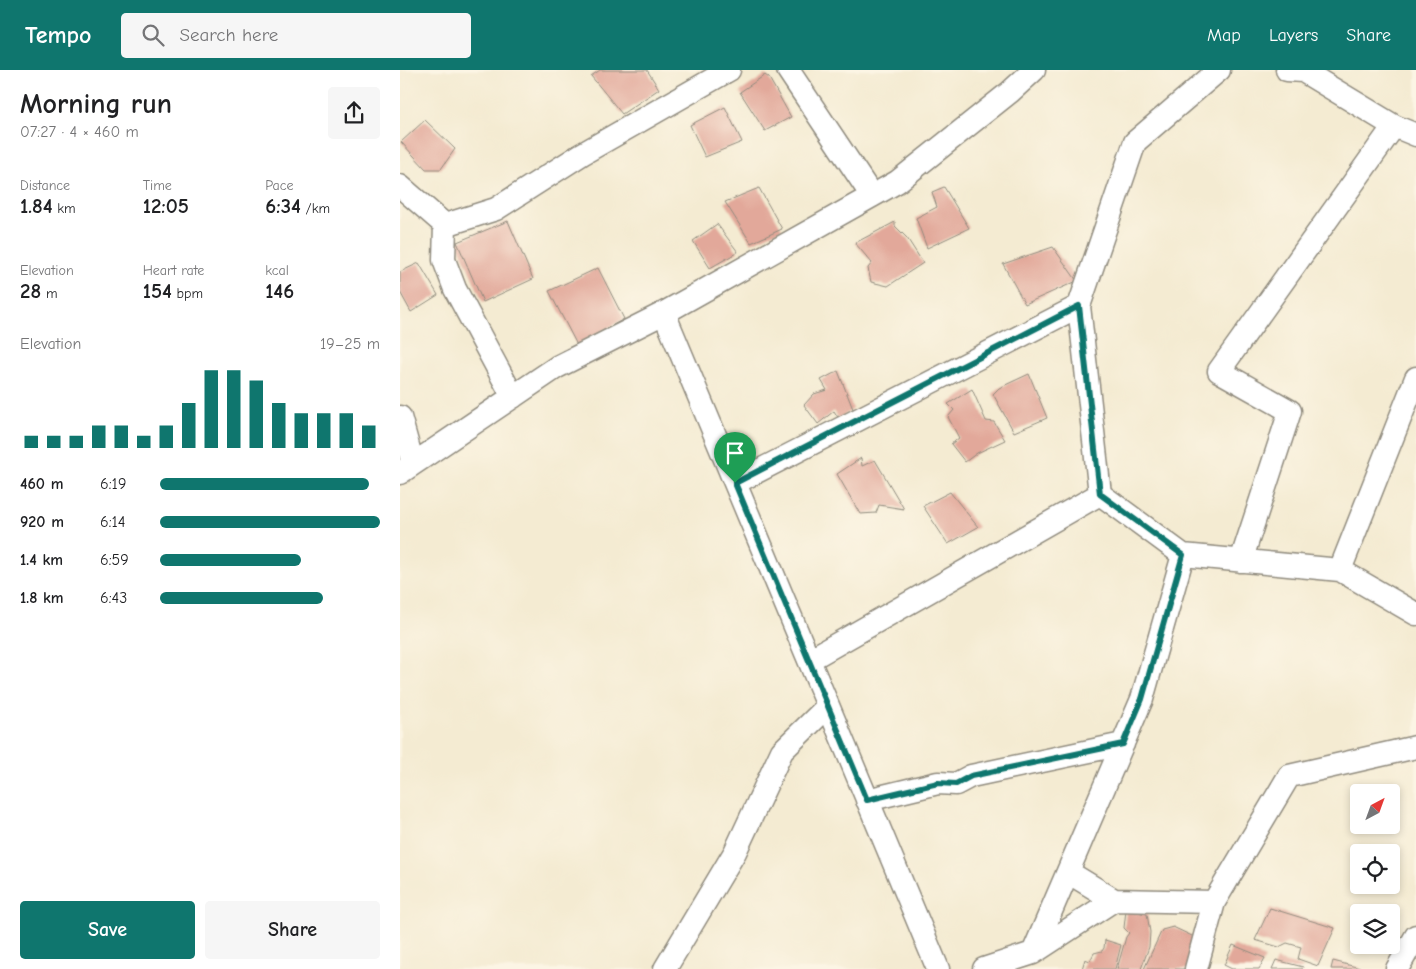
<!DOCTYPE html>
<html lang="en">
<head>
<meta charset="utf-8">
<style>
	:root { --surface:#fff; --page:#f6f6f6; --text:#202124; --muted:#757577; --accent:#0f766e }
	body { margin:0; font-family:"Comic Neue",sans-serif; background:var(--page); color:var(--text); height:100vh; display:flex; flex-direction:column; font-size:19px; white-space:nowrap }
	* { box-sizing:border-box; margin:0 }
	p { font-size:16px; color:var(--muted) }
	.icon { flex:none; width:28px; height:28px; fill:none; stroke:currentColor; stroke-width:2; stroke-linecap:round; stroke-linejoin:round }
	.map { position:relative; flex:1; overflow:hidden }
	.drawer { display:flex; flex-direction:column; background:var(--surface); width:400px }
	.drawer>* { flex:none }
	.needle { width:32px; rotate:41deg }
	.fabs { position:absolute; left:950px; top:714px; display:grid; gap:10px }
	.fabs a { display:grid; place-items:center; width:50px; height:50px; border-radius:5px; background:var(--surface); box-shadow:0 2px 8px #0003; font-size:25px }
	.pin { position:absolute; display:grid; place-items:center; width:42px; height:42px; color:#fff; margin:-51px -21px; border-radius:50% 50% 50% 0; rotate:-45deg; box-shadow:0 0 5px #0007 }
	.pin .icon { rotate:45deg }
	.round { display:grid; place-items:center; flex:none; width:52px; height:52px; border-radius:5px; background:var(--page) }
	.head { display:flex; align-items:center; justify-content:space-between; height:85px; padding:0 20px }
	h1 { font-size:28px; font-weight:600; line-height:38px }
	.metrics { display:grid; grid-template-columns:repeat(3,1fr); gap:8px; height:85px; padding:5px 20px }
	.metrics div { display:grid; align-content:center }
	.metrics b { font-size:21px; font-weight:600 }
	.metrics small { font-size:14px; font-weight:400 }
	.metrics p { font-size:14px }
	.chart { height:140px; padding:10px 20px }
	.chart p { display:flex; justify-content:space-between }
	.chart svg { width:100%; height:90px; margin-top:5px; stroke:var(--accent); stroke-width:6 }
	.primary-button { display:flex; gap:10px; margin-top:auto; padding:10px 20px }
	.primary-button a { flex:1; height:58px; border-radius:5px; background:var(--accent); color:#fff; font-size:20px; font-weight:600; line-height:58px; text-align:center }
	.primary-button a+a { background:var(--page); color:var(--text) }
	ul { padding:0 20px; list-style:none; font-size:16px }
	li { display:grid; grid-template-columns:80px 60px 1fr; align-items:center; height:38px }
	li i { height:12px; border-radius:6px; background:var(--accent) }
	header { display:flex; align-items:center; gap:30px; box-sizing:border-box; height:70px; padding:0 25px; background:var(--accent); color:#fff }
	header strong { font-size:24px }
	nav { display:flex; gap:28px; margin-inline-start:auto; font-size:18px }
	.search { width:350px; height:45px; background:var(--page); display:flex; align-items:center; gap:12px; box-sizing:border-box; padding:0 18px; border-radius:5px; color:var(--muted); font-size:19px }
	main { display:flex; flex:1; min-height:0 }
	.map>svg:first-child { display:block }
</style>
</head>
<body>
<header>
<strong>Tempo</strong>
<div class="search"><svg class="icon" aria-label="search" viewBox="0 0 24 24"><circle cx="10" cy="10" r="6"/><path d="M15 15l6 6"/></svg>Search here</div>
<nav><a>Map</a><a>Layers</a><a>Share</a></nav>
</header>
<main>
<section class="drawer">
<div class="head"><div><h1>Morning run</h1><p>07:27 · 4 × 460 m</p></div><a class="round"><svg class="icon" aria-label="share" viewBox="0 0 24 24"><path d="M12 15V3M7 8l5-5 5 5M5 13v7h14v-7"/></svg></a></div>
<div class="metrics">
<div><p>Distance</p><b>1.84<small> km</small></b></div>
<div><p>Time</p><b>12:05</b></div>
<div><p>Pace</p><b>6:34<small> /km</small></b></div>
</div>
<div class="metrics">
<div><p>Elevation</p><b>28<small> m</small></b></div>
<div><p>Heart rate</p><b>154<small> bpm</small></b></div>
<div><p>kcal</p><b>146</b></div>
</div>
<div class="chart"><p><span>Elevation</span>19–25 m</p>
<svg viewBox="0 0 160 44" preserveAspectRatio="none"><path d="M5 44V38M15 44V38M25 44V38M35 44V33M45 44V33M55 44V38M65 44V33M75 44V22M85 44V6M95 44V6M105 44V11M115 44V22M125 44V27M135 44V27M145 44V27M155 44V33"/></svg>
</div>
<ul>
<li><b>460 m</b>6:19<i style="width:95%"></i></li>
<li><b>920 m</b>6:14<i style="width:100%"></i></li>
<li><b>1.4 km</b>6:59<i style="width:64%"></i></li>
<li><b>1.8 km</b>6:43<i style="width:74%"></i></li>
</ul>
<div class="primary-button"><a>Save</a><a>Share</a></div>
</section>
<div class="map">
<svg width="1016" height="899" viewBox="0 0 1016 899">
	<rect width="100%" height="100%" fill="#fcf5e5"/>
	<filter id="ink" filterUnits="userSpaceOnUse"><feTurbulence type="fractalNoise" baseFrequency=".02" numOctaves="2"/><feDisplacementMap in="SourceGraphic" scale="10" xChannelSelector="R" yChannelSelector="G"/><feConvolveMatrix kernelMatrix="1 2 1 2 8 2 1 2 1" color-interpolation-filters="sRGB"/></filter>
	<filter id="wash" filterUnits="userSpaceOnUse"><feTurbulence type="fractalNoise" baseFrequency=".0096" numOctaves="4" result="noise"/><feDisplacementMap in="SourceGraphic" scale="20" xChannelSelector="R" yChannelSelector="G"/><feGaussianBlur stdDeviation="1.12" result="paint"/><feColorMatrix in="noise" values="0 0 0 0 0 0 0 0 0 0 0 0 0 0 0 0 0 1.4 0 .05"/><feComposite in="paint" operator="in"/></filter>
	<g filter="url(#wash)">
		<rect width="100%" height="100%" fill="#f4ebd2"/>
		<g id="blocks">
			<!-- building -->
			<path fill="#e2a89a" d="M200,0h47l12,19 -37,25 -31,-38z
				M365,5l4,3 22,39 -26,14 -25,-39z
				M325,37l17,35 -37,15 -15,-32z
				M25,50l30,29 -14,20h-15l-25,-27z
				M544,117l25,41 -42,20 -11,-30 21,-11 -5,-15z
				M359,118l23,41 -31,14 -26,-41z
				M108,151l25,58 -50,23 -26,-60z
				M495,152v4l12,12 16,25 -35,23 -17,-4 -3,-14 4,-5 -17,-20z
				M317,154l21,28 -28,16 -17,-27z
				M653,177l24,34 -52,23 -22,-40z
				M19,193l19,32 -27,17 -11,-20v-20z
				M198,198l26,51 -47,26 -28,-54z
				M438,301l15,38 -14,10 -5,-8 -16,13 -14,-19 10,-11 13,-4 -6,-10z
				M629,304l18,44 -33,14 -21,-38 6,-6z
				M572,319l14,32 8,1 11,18 -28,13 -12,9 -14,-18 8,-6 -11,-21 6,-7 -6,-6z
				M461,388l1,8 13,-6 29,49 -25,-4 -3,8 -16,1 -23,-40z
				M550,422l28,35 -30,17 -25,-38z
				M870,838l65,20 -17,38 -20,-7 3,-12 -14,-4 -8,4 -24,-7z
				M726,840l21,4 3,18 -1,15 -8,22h-24l9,-32 3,-4 -5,-5z
				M773,857l19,9 11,8 -9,25h-50l18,-39z
				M705,870l16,5 -6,24h-33l3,-10 5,2 4,-8 8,-2 2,-3z
				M833,875l32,13 -6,11h-27l-8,-4z
				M876,890l27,7 -1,2h-30z
				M933,891l27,7 -1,1h-28z"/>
		</g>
	</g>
	<g filter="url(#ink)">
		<use href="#blocks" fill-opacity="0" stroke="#908b7e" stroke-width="1"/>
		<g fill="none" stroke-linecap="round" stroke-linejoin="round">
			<defs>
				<path id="minor" d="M388,0l84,126
					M887,0l16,1 91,55
					M0,116l45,39
					M45,155l51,-16 86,-55 147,-84
					M45,155l-1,35 11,29 58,108
					M1016,308l-76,192 76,44
					M0,347l13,47
					M0,403l157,-106 107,-54
					M335,413l344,-177
					M783,485l-83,-61 -21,-188 56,-164 84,-72
					M841,491l49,-150 -71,-40 175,-245 22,9
					M409,590l291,-166
					M467,730l71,-17 18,1 15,-8 152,-32
					M668,802l46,28
					M814,832l75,-126 127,-29
					M633,883l109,-254 41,-144 157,15
					M265,899l70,-117 47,-101 46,-45
					M538,899l-274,-656 233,-131 113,-90 24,-22
					M584,899l49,-16 81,-53 100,2 -18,67
					M997,899l19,-33"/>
			</defs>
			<!-- minor casing -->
			<use href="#minor" stroke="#908b7e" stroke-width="25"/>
			<!-- minor -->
			<use href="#minor" stroke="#fff" stroke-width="22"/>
		</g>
	</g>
	<g fill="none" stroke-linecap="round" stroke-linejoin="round" filter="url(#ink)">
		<defs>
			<path id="route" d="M679,236l21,188 83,61 -41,144 -19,45 -152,32 -15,8 -18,-1 -71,17 -132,-317z"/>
		</defs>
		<!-- route casing -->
		<use href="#route" stroke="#fff" stroke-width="10"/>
		<!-- route -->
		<use href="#route" stroke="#0f766e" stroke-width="6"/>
	</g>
</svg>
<div class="fabs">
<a><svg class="needle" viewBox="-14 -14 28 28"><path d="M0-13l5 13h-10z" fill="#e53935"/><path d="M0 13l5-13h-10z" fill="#757577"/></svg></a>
<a><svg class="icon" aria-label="locate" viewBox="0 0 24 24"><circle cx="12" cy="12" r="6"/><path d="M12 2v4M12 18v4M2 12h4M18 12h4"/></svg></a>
<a><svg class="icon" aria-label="layers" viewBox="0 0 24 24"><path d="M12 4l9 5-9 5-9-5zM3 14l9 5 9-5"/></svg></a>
</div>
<div class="pin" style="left:335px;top:413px;background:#1e9e55"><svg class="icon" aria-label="arrive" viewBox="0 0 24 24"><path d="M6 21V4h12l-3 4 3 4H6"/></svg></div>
</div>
</main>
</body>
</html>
